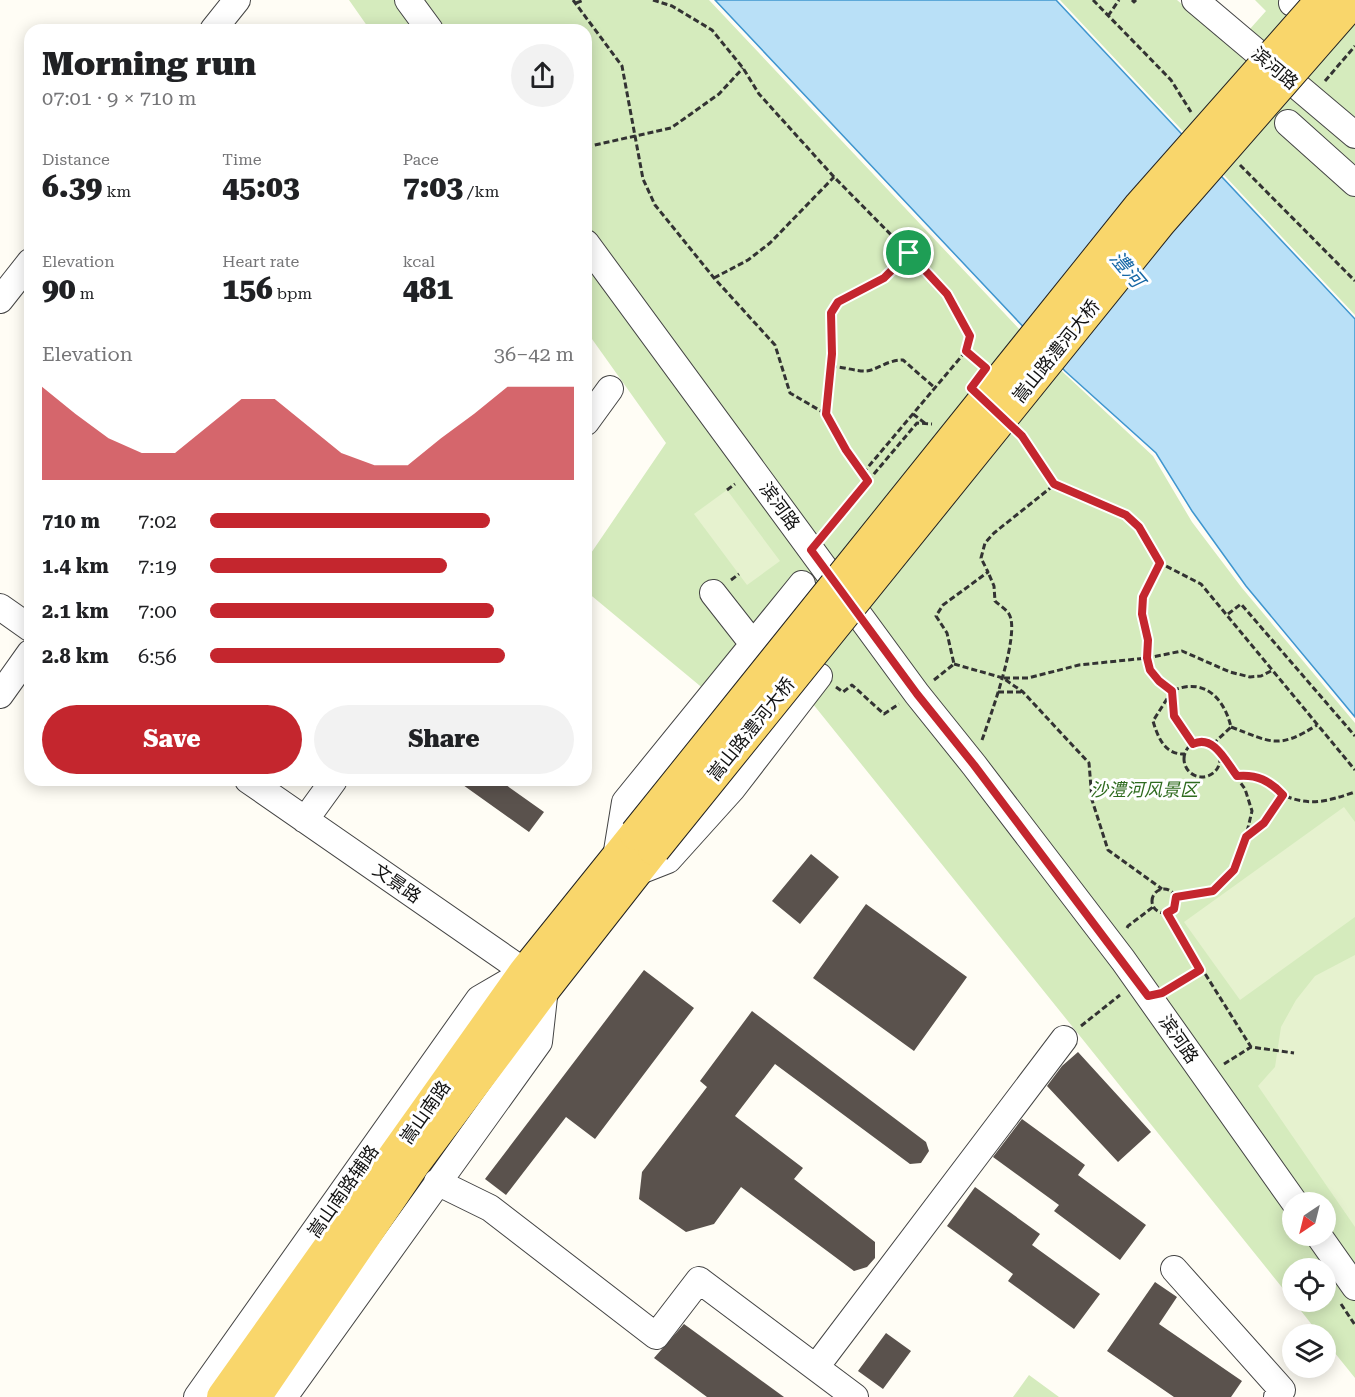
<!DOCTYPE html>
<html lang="en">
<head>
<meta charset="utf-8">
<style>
	:root { --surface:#fff; --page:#f2f2f2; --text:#202124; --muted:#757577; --accent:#c4262e }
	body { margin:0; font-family:"Roboto Serif","Noto Sans SC",serif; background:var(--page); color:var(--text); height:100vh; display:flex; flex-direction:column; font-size:22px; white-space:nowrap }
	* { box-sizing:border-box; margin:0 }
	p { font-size:20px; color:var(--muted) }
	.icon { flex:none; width:33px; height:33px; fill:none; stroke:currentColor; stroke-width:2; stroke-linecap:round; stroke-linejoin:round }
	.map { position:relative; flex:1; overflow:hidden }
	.drawer { position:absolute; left:24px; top:24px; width:568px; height:762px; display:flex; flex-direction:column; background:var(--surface); border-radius:18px; box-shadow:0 3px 15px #0003 }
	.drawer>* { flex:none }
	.needle { width:39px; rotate:215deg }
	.buttons { position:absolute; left:1282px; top:1192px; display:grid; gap:12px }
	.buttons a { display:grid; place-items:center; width:54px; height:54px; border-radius:50%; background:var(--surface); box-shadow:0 3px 15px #0003; font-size:30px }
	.pin { position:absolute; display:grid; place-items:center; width:51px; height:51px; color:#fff; margin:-26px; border:3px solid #fff; border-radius:50%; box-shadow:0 2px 6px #0007 }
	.round { display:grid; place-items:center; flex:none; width:63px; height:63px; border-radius:32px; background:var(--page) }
	.headline { display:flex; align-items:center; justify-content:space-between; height:102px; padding:0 18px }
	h1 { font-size:33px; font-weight:800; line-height:45px }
	.stats { display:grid; grid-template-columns:repeat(3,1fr); gap:9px; height:102px; padding:6px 18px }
	.stats div { display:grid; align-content:center }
	.stats b { font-size:30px; font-weight:800 }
	.stats small { font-size:16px; font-weight:400 }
	.stats p { font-size:16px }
	.chart { height:168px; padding:12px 18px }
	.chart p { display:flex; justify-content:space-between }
	.chart svg { width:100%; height:108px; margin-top:6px; fill:var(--accent); opacity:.7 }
	.primary-button { display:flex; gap:12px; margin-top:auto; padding:12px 18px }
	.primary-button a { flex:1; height:69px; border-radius:36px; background:var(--accent); color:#fff; font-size:24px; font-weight:800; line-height:69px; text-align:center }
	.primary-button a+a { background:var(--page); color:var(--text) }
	ul { padding:0 18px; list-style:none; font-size:20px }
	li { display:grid; grid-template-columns:96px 72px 1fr; align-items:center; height:45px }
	li i { height:15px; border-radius:8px; background:var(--accent) }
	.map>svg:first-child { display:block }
</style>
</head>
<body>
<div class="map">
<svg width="1355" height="1397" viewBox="0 0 1355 1397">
	<rect width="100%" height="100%" fill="#fffdf5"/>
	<!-- green -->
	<path fill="#d5ebbd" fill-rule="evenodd" d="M349,0h360l329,349 115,107 39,66 50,66 113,135v655l-29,-36v-7h-6l-26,-33h32v-33h-33v32l-509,-633 -61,37 -136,-113v-33l79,-116 -79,-111 -1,-302h-216zM1293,1203h33v33h-33z
		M1060,0h117l56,48 33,-37 -11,-11h100v315z
		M1029,1375l30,22h-46z"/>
	<!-- pitch -->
	<path fill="#e6f2cf" d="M727,490l53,71 -33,24 -53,-71z
		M1344,807l11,15v95l-115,83 -56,-78z
		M1355,955v272l-97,-141 17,-19 6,-40 15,-27 19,-24z"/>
	<!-- water -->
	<path fill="#b9e0f7" stroke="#3f96cf" stroke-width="1.5" d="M715,0h341l299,319v398l-109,-131 -54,-75 -36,-58 -91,-82z"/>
	<!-- building -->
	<path fill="#5a524d" d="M456,780h43l45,32 -15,20z
		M811,854l28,23 -39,47 -28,-23z
		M866,904l101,73 -53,74 -101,-73z
		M644,970l50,38 -99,131 -29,-22 -60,78 -21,-16z
		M752,1011l174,131 3,9 -8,12 -11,1 -135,-100 -40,52 68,52 -9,11 81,63v16l-8,9 -13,4 -113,-84 -27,37 -28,8 -47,-33 3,-27 65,-85 -7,-6z
		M1078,1052l73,80 -33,30 -71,-76 15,-20z
		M1022,1119l63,46 -7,10 68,50 -26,35 -66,-49 5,-6 -66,-48z
		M975,1187l65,47 -8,11 68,49 -26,35 -66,-48 5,-7 -66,-48z
		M1155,1282l22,15 -18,27 83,57 -11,16h-57l-67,-46z
		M684,1324l100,73h-77l-53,-39z
		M886,1333l25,18 -28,38 -25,-18z"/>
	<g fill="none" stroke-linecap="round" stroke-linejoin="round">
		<defs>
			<path id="minor" d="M408,0l22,30
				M1195,0l160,135
				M1292,3l2,-3
				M213,30l24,-30
				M1288,123l67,60
				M586,243l331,451 57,71 149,195 172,243
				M0,300l30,-38
				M586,422l24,-33
				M713,593l40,51
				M0,607l30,21
				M0,695l30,-42
				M248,780l277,192 20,16 -6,54 -255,355
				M305,820l29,-40
				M616,857l9,-55 177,-218
				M635,873l33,-13 64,-71 87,-113
				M437,1182l53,26 166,128 43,-56 156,117
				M1319,1236l36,51
				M1174,1269l108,121 -5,7
				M816,1367l248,-328
				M197,1397l282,-398 43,-25"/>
			<path id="major" d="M223,1397l302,-425 111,-138
				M255,1397l158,-232 132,-177 109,-139"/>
		</defs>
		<!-- minor casing -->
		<use href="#minor" stroke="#444" stroke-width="28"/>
		<!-- major casing -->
		<use href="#major" stroke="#222" stroke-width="34"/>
		<!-- path -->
		<path stroke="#333" stroke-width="3" stroke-dasharray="6 3" stroke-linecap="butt" d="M573,0l49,66 21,113 12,26 59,73 61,67 15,48 36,21 6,-60 -1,-41 7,-11 46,-24 25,-25 38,41 23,42 -4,15 16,14
			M653,0l19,6 40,24 31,38 16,26 75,83 75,76
			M1093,0l78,80 20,32
			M1132,0l2,2 2,-2
			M576,3l8,-3
			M1108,16l11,-16
			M1325,81l30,-35
			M586,147l85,-19 48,-34 24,-26
			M1240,165l115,116
			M714,278l34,-18 22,-17 64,-66
			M831,366c11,1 25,5 34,5 11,0 21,-11 38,-11l32,28
			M826,414l20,35 22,32 -42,51
			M913,414l13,10
			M1019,433l35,52 72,30 13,12 21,36 41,21 154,186
			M863,473l103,-122
			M868,481l49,-58 15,1
			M727,490l8,-6
			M1160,563c-10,16 -21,33 -18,53 1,8 5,15 6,23 1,6 -2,13 -1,19 1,15 14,24 25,33 31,-14 52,6 59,36l-18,17
			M731,580l8,-6
			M1228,614l13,-10 114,132
			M954,664l49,14 20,14 38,41 28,30 3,37 16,50 54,39
			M1004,678h24l51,-13 68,-7 35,-7 48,21 20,5 11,-1 10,-5
			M934,680l20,-16 -7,-31 -11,-17 7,-11 45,-33 -7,-14 4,-15 9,-10 60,-48
			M836,687l7,5 9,-7 32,29 15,-10
			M1172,691l-19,30c5,17 12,34 32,33
			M998,692h23
			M1172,692l2,24 19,27
			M1231,727c40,15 47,23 86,-2
			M982,740c8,-23 39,-107 27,-126 -3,-5 -10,-9 -14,-13l-1,-15 -6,-14
			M1184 759a18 18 0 1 1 36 0a18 18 0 1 1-36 0Z
			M1220,754l25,35 7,22 -6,25
			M1238,776c20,-2 32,5 45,19
			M1152 901a12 12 0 1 1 24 0a12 12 0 1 1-24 0Z
			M1176,897l37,-6 21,-21 12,-33 18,-14 19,-28c27,12 45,6 72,-3
			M1167,913l84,134
			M1127,928l1,-2 25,-19
			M1168,989l32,-19
			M1081,1026l39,-31
			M1224,1064l27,-17 43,6
			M1284,1222l9,13
			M1341,1304l14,21"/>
		<!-- minor -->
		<use href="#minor" stroke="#fff" stroke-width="26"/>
		<!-- major -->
		<use href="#major" stroke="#f9d66b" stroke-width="32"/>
		<defs>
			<path id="major-bridge" d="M636,834l504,-628 182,-206
				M654,849l506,-627 194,-222"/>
		</defs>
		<!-- major-bridge casing -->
		<use href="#major-bridge" stroke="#222" stroke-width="34" stroke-linecap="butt"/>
		<!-- major-bridge -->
		<use href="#major-bridge" stroke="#f9d66b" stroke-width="32"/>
	</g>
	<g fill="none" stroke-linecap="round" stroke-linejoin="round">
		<defs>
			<path id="route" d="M909,253l38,41 23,42 -4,15 20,17 -15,20 51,48 32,48 72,31 13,12 21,36 -17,34 -1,17 6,26 -1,18 3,12 9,11 13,10 2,25 19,28c21,-10 33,18 44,32 20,-2 33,5 46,19l-19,28 -18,14 -12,33 -21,21 -37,6 -2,12 -7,4 33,57 -38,23 -14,3 -174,-231 -57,-71 -106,-144 57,-69 -22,-31 -20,-36 6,-60 -1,-41 7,-11 46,-24z"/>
		</defs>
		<!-- route casing -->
		<use href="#route" stroke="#fff" stroke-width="12"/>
		<!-- route -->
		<use href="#route" stroke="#c4262e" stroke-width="8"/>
	</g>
	<g text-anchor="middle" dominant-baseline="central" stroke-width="6" stroke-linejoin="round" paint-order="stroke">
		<!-- street labels -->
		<g font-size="18" fill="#111" stroke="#fff">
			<text transform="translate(1275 68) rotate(40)">滨河路</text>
			<text transform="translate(1056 351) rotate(-51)">嵩山路澧河大桥</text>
			<text transform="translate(780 506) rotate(54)">滨河路</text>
			<text transform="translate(751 729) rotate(-51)">嵩山路澧河大桥</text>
			<text transform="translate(397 883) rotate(35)">文景路</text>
			<text transform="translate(1179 1039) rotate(55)">滨河路</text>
			<text transform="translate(425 1112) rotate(-55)">嵩山南路</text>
			<text transform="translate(343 1191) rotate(-55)">嵩山南路辅路</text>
		</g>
		<!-- park labels -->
		<g font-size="18" font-style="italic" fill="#2f6b1f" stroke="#fff">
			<text x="1144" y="789">沙澧河风景区</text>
		</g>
		<!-- water labels -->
		<g font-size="20" font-style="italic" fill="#1768a6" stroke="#fff">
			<text transform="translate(1127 269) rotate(50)">澧河</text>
		</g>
	</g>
</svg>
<div class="buttons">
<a><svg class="needle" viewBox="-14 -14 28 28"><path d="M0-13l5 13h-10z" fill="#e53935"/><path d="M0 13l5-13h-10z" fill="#757577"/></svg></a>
<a><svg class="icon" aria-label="locate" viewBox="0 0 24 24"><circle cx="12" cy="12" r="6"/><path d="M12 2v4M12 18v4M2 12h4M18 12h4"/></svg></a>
<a><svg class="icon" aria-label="layers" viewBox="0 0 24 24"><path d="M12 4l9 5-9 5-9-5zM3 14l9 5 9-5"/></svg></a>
</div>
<div class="pin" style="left:909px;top:253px;background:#1e9e55"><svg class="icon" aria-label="arrive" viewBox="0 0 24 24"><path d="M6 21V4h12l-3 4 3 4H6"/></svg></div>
<section class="drawer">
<div class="headline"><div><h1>Morning run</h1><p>07:01 · 9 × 710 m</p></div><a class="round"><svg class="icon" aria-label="share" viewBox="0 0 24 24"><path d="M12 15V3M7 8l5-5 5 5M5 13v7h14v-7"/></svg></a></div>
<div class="stats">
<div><p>Distance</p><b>6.39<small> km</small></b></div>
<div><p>Time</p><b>45:03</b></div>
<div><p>Pace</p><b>7:03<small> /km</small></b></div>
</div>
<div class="stats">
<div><p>Elevation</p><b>90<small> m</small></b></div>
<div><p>Heart rate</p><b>156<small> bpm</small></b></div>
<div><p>kcal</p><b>481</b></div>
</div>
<div class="chart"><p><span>Elevation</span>36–42 m</p>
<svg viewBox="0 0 160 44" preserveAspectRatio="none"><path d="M0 44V6L10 17L20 27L30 33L40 33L50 22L60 11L70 11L80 22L90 33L100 38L110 38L120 27L130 17L140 6L150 6L160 6V44z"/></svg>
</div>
<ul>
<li><b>710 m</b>7:02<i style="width:77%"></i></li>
<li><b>1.4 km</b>7:19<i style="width:65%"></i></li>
<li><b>2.1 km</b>7:00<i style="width:78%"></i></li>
<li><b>2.8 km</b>6:56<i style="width:81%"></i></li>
</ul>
<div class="primary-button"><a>Save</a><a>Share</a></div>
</section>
</div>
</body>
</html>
